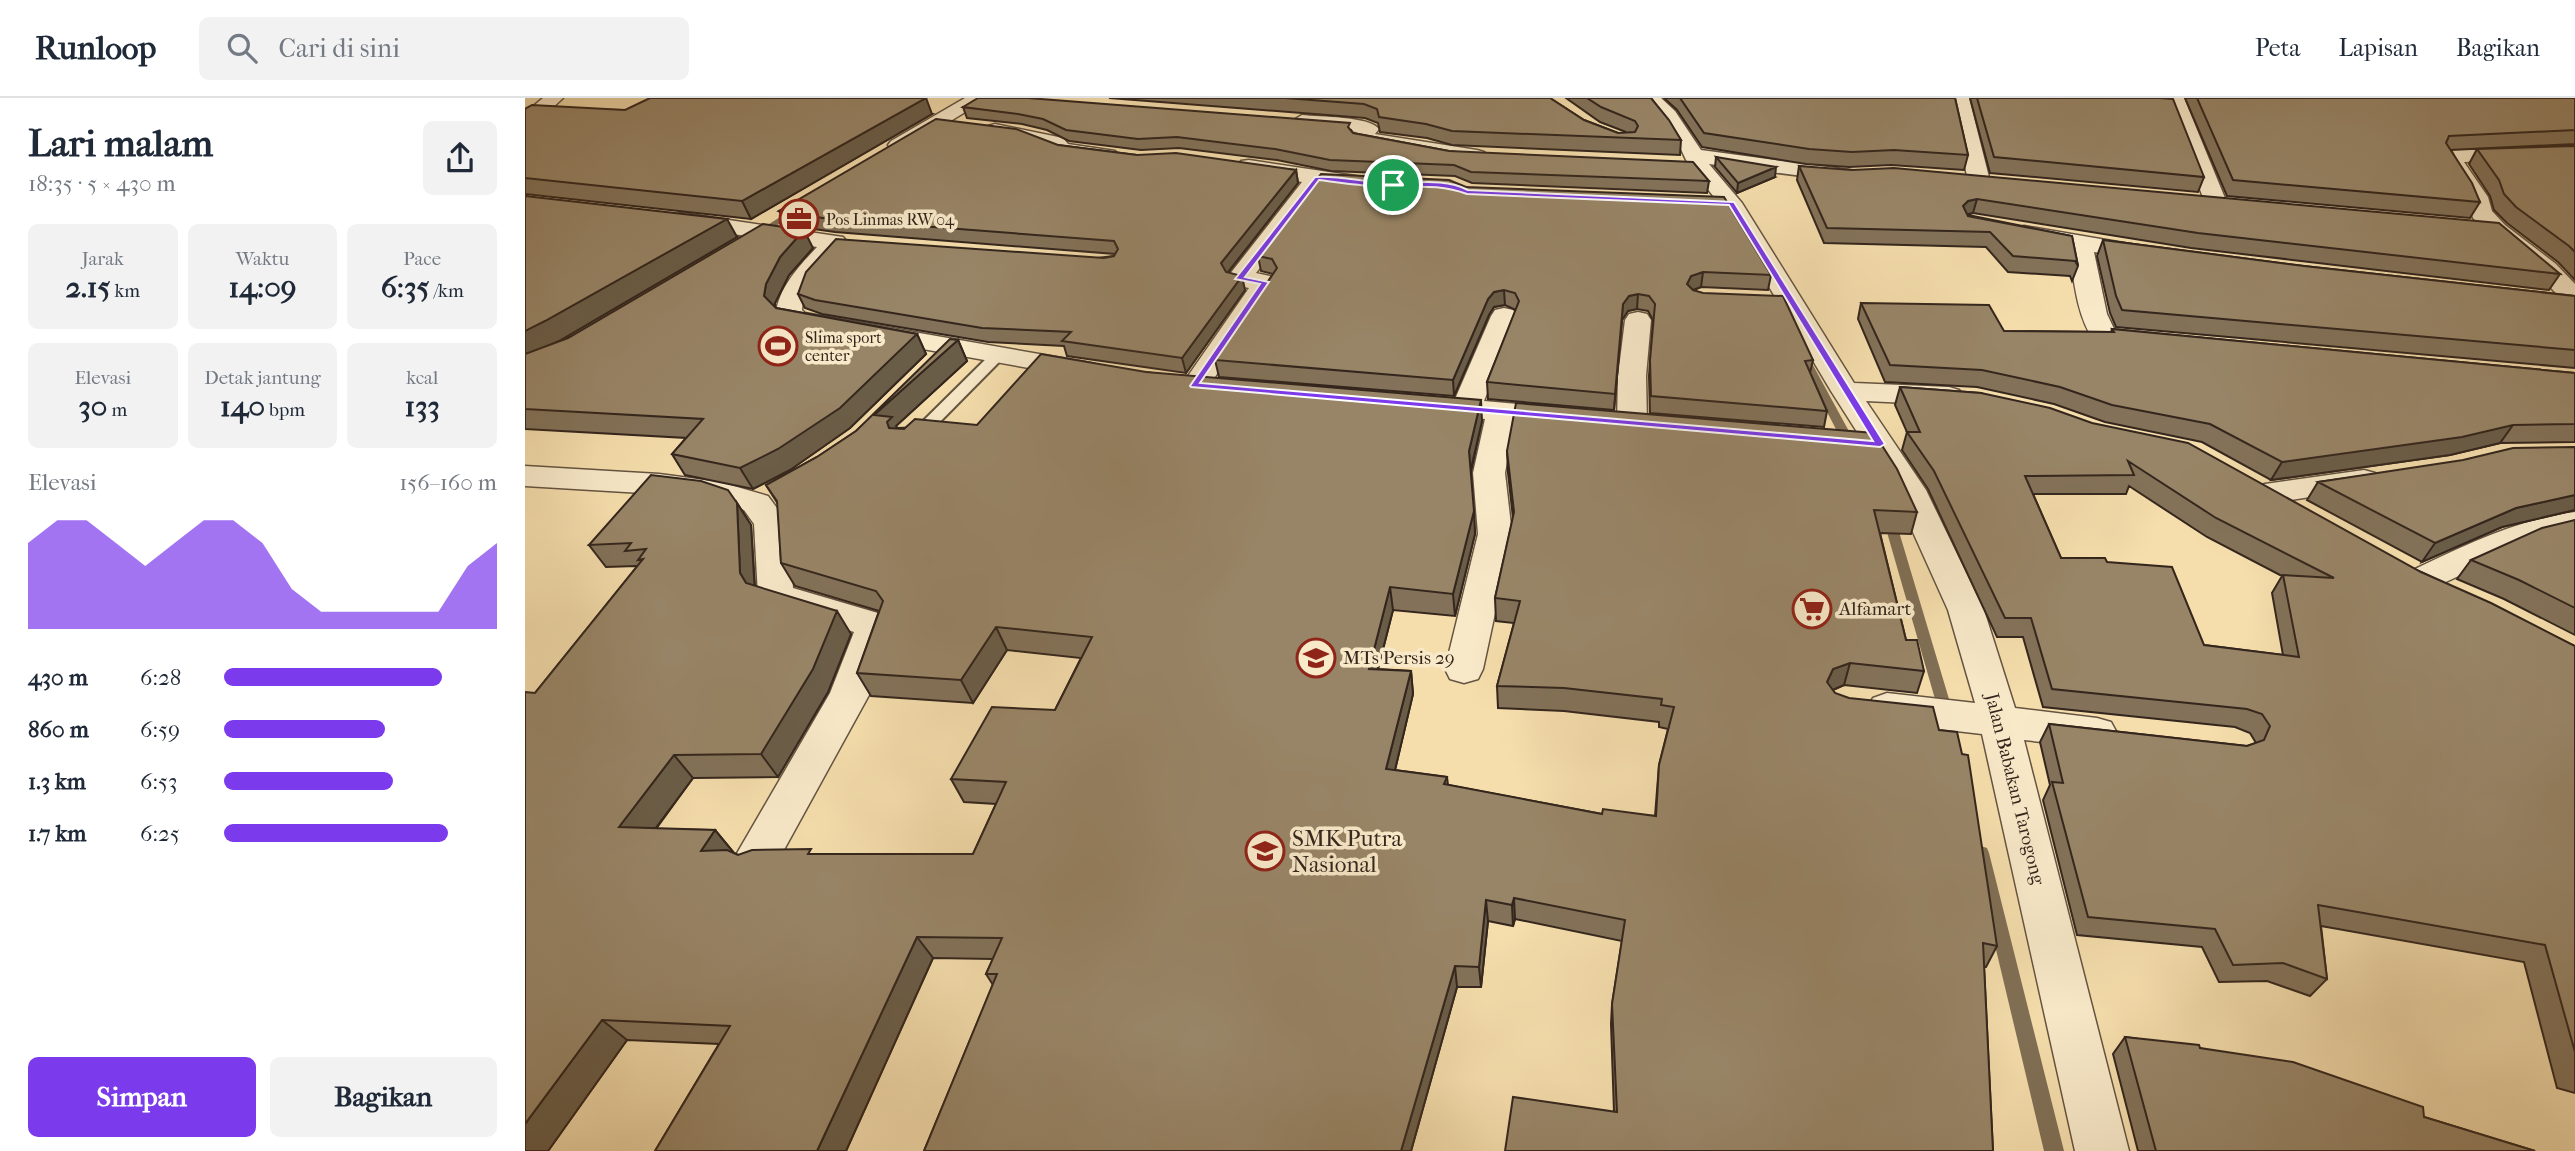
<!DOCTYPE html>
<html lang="id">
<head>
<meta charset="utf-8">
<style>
	:root { --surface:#fff; --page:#f2f2f3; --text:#1f2937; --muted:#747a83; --line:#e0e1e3; --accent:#7c3aed }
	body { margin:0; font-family:"IM FELL French Canon",serif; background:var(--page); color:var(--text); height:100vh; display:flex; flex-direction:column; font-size:26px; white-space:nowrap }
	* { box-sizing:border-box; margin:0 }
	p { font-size:23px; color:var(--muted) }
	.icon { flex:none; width:38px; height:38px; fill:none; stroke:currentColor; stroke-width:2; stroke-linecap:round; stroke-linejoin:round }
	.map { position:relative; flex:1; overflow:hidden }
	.drawer { display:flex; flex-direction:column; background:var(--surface); width:525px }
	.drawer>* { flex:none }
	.pin { position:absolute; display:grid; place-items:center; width:60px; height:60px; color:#fff; margin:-30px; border:4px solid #fff; border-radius:50%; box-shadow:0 2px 7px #0007 }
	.round { display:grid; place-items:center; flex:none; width:74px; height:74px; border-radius:10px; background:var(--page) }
	.summary { display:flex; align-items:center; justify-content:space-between; height:119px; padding:0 28px }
	h1 { font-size:38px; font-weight:800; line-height:52px }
	.stats { display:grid; grid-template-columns:repeat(3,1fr); gap:10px; height:119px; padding:7px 28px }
	.stats div { display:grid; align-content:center; border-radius:10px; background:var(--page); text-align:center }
	.stats b { font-size:30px; font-weight:800 }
	.stats small { font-size:19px; font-weight:400 }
	.stats p { font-size:19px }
	.chart { height:196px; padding:14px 28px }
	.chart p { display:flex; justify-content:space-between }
	.chart svg { width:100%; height:126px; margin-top:7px; fill:var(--accent); opacity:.7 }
	.action { display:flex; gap:14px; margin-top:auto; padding:14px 28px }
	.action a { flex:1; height:80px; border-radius:10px; background:var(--accent); color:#fff; font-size:28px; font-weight:800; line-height:80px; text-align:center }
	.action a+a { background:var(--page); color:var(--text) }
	ul { padding:0 28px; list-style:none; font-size:23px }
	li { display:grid; grid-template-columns:112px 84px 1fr; align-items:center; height:52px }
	li i { height:18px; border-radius:9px; background:var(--accent) }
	header { display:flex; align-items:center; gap:42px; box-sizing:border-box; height:98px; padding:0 35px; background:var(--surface); border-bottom:2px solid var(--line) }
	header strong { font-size:33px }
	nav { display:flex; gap:38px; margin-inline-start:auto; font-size:24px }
	.search { width:490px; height:63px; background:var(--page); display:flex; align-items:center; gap:18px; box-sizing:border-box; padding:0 24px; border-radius:10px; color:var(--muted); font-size:26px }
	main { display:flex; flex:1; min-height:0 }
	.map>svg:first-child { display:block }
</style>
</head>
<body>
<header>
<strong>Runloop</strong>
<div class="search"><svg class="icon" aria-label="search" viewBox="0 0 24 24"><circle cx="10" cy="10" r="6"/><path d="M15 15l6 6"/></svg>Cari di sini</div>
<nav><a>Peta</a><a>Lapisan</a><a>Bagikan</a></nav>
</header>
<main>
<section class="drawer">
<div class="summary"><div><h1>Lari malam</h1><p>18:35 · 5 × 430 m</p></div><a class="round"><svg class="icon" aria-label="share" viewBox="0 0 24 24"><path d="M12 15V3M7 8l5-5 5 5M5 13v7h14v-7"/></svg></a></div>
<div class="stats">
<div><p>Jarak</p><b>2.15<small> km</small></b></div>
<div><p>Waktu</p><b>14:09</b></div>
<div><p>Pace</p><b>6:35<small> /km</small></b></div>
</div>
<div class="stats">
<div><p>Elevasi</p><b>30<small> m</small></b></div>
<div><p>Detak jantung</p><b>140<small> bpm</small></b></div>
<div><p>kcal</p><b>133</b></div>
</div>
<div class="chart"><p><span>Elevasi</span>156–160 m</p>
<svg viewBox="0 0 160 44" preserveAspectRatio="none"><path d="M0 44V14L10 6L20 6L30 14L40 22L50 14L60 6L70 6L80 14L90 30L100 38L110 38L120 38L130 38L140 38L150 22L160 14V44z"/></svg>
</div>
<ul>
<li><b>430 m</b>6:28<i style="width:80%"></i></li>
<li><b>860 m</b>6:59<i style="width:59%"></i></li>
<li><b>1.3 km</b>6:53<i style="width:62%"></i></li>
<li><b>1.7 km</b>6:25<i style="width:82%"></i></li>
</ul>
<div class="action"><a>Simpan</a><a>Bagikan</a></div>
</section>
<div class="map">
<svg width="2050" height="1053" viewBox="0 0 2050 1053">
	<rect width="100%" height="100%" fill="#f5ddac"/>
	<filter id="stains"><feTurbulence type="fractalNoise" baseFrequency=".00286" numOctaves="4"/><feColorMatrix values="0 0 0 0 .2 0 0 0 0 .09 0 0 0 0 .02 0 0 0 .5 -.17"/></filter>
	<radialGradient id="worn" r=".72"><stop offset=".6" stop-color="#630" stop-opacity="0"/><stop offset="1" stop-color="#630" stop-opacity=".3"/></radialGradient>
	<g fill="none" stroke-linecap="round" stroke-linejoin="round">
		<!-- stream -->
		<path fill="#806f55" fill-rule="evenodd" d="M271,109l7,2 -30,19 -7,-2z
			M1278,255l5,3 43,79 -2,2 -4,1 -6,-3 -41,-79z
			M1363,413l6,4 55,184 -2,4h-10l-2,-4 -53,-184z
			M1456,748l6,2 2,5 75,298h-20l-71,-298 2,-5z"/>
		<defs>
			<path id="lane" d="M473,253l7,4 -2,3 -83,84h-12l-2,-3 2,-3 85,-84z"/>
			<path id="street" d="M18,0h20l-31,29 -7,2v-16z
				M440,0h23l-83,51h-14l-3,-4 3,-4z
				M1116,0h20l14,13 26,39 156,21 3,5 -3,5 -8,1 -140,-18 33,39 112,180 95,4 10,3 5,6 -5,6 -10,3 -83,-4 60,89 58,120 31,98 82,10 14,4 6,11 -6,11 -14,4 -73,-8 105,411h-54l-93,-417 -95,-11 -14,-5 -6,-10 6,-10 14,-5 88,10 -27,-93 -54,-120 -63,-99 -110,-185 -33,-42 -10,-21 -17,-24z
				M1426,0h18l21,83 -3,5h-16l-3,-5z
				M1641,0h18l43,105 -3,5h-16l-3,-5z
				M777,17c17,2 67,1 77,14l-4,5 102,16 7,2 3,4 -3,4 -7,2 -115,-18 -7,-2 -3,-4 4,-6 -61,-7 -3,-4z
				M470,26l68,14 5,6 47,7 3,4 -3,4 -7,2 -53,-8 -6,-6 -61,-13 -3,-4 3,-4z
				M2050,48v12l-111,4 24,35 4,14 13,14 51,39 19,20v23l-9,-3 -28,-30 -49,-39 -16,-17 -7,-21 -26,-41 3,-4 7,-2z
				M724,62l127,19 3,5 -3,5 -8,2 -46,-5 -66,87 18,4 4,5 -69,104 -4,6 -10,3 -10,-3 -4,-6 68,-98 -19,-4 -4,-5 76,-97 -61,-11 -3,-5 3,-5z
				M157,115l161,24 4,5c-15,22 -43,40 -45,68l3,3 280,49 10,2 4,6 -4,6 -10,2 -297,-53 -12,-12c3,-26 24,-48 41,-66l-143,-22 -4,-5 4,-5z
				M1499,128l135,23 3,5 -3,5 -9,2 -56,-9 13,62 10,21 -3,6 -10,2 -10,-2c-18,-27 -20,-62 -25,-93l-53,-10 -4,-5 4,-5z
				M979,210l9,2 4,6 -33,85 81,7 11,3 4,6 -4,6 -11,3 -51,-4 -9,51 7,61 -29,135 -5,10 -14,4 -14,-4 -5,-10 33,-135 -5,-61 12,-54 -64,-7 -5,-6 5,-6 10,-3 24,2 36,-83 4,-6z
				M1113,214l9,2 4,6 -5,56 1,47 -4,6 -11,3 -11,-3 -4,-6 1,-47 7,-56 4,-6z
				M0,368l134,8 61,8 48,14 20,27 5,65 95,28 5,9 -24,70 -95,173 -16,6 -16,-6 -6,-13 94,-162 24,-61 -91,-28 -5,-9 -4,-71 -10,-14 -28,-9 -57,-7 -134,-8z
				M1839,372l11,3 5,7 -5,7 -110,17 -11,-3 -5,-7 5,-7 11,-3z
				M2050,414v20l-48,12 -94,44 -12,4 -12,-4 -6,-8 6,-8c54,-26 106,-52 166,-60z"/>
		</defs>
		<!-- lane casing -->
		<use href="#lane" stroke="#645441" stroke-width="4"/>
		<!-- street casing -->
		<use href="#street" stroke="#645441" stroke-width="3"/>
		<!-- lane -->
		<use href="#lane" fill="#f8e9c9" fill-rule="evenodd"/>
		<!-- street -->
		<use href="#street" fill="#f8e9c9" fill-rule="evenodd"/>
	</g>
	<!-- wall -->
	<path fill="#837259" stroke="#34261d" stroke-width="2" fill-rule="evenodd" d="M584,0h441l34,22 34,13 8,-1 -26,-10 -34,-24h85l30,42 -1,15 -228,-10 -25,-7 -47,-6 -2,-9 -13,-5z
		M1139,0h291l13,57 -4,15 -73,-5 -42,2 -43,-3 -104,-17 -25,-37z
		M1445,0h190l44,79 -6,15 -208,-19z
		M1660,0h390v46l-124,6 29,52 -10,16 -243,-22z
		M438,9l388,23 2,3 96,18 260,30 -2,12 -235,-10 -17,-7 -124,-5 -54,-11 -98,-12 -38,2 -72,-9 -22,-11 -25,-6 -55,-6z
		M0,11l100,1 307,4 -181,105 -226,-25z
		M533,47l79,10 159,15 2,13 -70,90 17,17 -59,83 -119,-17 -3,-10 -76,-4 -166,-28 -17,-6 -7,-14 316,-38 1,-2 -280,-22 -49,-7 -7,-14z
		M2050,48v134l-17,-18 -51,-39 -13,-13 -4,-14 -21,-32 8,-15z
		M1191,59l59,20 -38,16 -22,-26z
		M1274,68l761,108 -11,16 -358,-42 -218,-35 -5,2 104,21 6,30 -6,15 -2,-5 -62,-4 -22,-25 -162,-4 -27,-63z
		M941,89l305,88 -3,15 -67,-3 -7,3 119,70 -3,13 17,38 -3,16 -174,-14 -1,-37 4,-56 -5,-9 -11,-2 -9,2 -6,9 -8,90 -126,-11 -1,-17 29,-72 -11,-5 -11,2 -5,8 -35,81 -235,-19 -4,-17 58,-86 -12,-3 -3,-15z
		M0,98l212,41 -178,104 254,-93 -24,27 -14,28v4l1,1 141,26 9,20 -76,74 -60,42 -37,19 -68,-14 -13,-21 14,-16 -161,-9z
		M1578,142l201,26 271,30v72l-459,-41 -6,-14 -13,-57z
		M1336,205l143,28 107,1 1,-3 463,44v69l-75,1 -50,12 -179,25 -69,-38 -97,-20 -51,-18 -77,-17 -92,-5 -27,-63z
		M433,242l9,21 -71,65 1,2 80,-3 169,-53 336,49 -11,51 4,62 -20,82 -62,-6 -15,59 33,2 2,23 -18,76 52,7 1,8 154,29 53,2 4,-51 9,-36 -9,-2v-5l-95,-11 -66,-3 -1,-22 17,-63 -18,-2 -1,-23 18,-80 -5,-45 -1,-22 410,61 -6,22 -31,-1 26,107 18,31 -7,22 -73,-8 -11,5 164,256 -11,21h-2l9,184 -379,-39 -3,-88 1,-20 10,-63 -107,-22 -2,7 -25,-5 -7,66h-24l-46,164h-487l69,-166 -7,-11 7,-15 -60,-1 -87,193h-191l64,-107 -92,-4 -79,111 -13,-458 102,-126 -1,-1 -30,1 -17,-22 148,-42 14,22 4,61 96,48 -23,58 -50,85 -85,1 -37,51 59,1 19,23 4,2 235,-1 23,-50 -32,-2 -13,-23 104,-69 26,-52 -74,-8 -34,53 -102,-7 -14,-23 22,-62 -84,-25 -14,-23 -3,-59 -12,-19 51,-28 39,-26z
		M1375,289l81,6 440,179 154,74v447l-18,-5 -33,-126 -203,-36 6,53 -17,17 -43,-15 -48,1 -17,-35 -125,-12 -34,-135 7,-15 -10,-43 9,-18 198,22 9,-3 -6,-10 -15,-6 -192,-20 -20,-70h-26l-69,-148 -26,-39 5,-18 -12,-27zM1604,388l78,51 75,39 -10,17 11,62 -79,-10 -97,-83 -46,-4 -28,-64h93z
		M2050,349v63l-73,17 -80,35 -115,-62 11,-18z
		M2050,422v115l-71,-36 -47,-20 14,-19z
		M1600,939l75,11 335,103h-397l-25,-97z"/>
	<!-- shaded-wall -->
	<path fill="#6a5d48" stroke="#34261d" stroke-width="2" d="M401,0l6,16 -181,105 -9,-18z
		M1251,69l-1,10 -38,16 1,-10z
		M771,72l2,13 -74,94 -3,-14z
		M1452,101l-4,14 -9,2 -1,-9 5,-5z
		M202,121l10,18 -178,104 -34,16v-26z
		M279,132l9,18 -24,27 -14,28 -1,12 -10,-19 2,-12 14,-27z
		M1178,174l-2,15 -11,4 -3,-7 4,-8z
		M717,178l3,14 -59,83 -4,-15z
		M979,192l1,15 -11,2 -5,8 -35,81 -1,-16 35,-81 6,-7z
		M1113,196l-1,15 -9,2 -6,9 -8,90 9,-106 6,-8z
		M392,236l9,20 -76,74 -60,42 -37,19 -13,-21z
		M433,242l9,21 -71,65 6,12 -28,-23z
		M956,302l1,21 -12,52 -1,-22z
		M1988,327l-13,18 -50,12 -179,25 11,-18z
		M2050,397v15l-73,17 -80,35 13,-19 81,-35z
		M212,405l14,22 4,70 -9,-12 -6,-10z
		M949,413l1,23 -20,82 -2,-22z
		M865,489l3,23 -21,82 -3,-23z
		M312,513l14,23 -23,58 -50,85 -17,-23z
		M471,529l11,23 -34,53 -12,-23z
		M1325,565l-6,22 -16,7 -1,-10 6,-13z
		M886,573l2,23 -23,97 -4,-22z
		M149,657l19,23 -53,71 -21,-22z
		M190,732l19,23 -13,20 -20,-22z
		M989,800l1,21 -2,7 -1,-21z
		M961,802l2,21 -7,66 -2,-20z
		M392,839l16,21 -87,193h-29z
		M930,868l2,21 -46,164h-10z
		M77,922l25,20 -79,111h-23v-27z"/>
	<!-- building -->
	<path fill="#988567" stroke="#34261d" stroke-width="2" fill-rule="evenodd" d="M125,0h276l-184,103 -217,-23v-69l7,-4 93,5z
		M453,0h50l322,25 -2,4 5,6 96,18 244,11 16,19 -238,-9 -17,-7 -124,-5 -55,-11 -98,-12 -39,2 -72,-9 -23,-11 -25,-5 -55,-7z
		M760,0h265l34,22 34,13 17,-1 3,-6 -3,-5 -34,-14 -14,-9h64l18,22 12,20 -229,-9 -26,-7 -47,-7 -2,-8 -13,-5z
		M1155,0h275l13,57 -74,-5 -42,2 -43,-3 -105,-16z
		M1452,0h183l13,1 31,78 -210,-20z
		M1672,0h378v32l-126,6 -3,7 26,40 8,19 -247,-22z
		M411,21l80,10 42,16 79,10 39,-2 120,17 -75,93 5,9 16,4 -60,82 -120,-17 9,-9 -89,-4 -167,-28 -17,-6 8,-22 30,-33 268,19 10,-2 4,-7 -4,-8 -285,-22 -50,-8z
		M2050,48v106l-6,-6 -53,-39 -12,-13 -5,-14 -22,-31z
		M1191,59l60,10 -38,16z
		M1274,68l53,4 42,-2 605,55 61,51 -362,-41 -221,-34 -9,2 -5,5 5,10 104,20 6,30 -3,-5 -62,-5 -23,-24 -163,-4z
		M796,76l128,6 17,7 258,10 47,78 -68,-3 -12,4 -4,8 6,6 10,3 80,3 30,64 -8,1 22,50 -176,-15 -1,-36 5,-56 -6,-8 -11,-2 -9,2 -6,8 -8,90 -128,-12 32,-81 -4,-8 -11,-3 -10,2 -6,7 -35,81 -238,-20 62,-92 -5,-9 -14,-3z
		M0,98l202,23 -182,102 -20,10z
		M238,126l41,6 -24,27 -14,27 -2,12 12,12 141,26 -77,74 -62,41 -38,19 -68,-14 31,-35 -178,-10v-55l43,-16z
		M1578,142l201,26 271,30v54l-453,-40 -6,-14z
		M1336,205l128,2 15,26 110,1 -2,-3 463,44v51l-62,1 -51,12 -180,25 -72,-38 -98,-19 -52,-18 -78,-17 -92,-5z
		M425,241l8,1 -84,75 18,2 -5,5 2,6 15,1 11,-10 62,6 64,-71 105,18 335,28 -12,51 5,60 -21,83 -63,-7 -21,82 42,2 -25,98 61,8 -3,7 158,30 1,-5 53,7 3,-51 15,-58 -13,-2 1,-6 -98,-11 -67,-2 23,-85 -25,-3 19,-86 -7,-61 9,-48 358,30 23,36 20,43 -43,-2 32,130h11l7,31 -74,-8 -17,6 -6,13 8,11 14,5 84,9 6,23 18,2 5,22 6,1 29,191 -14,-3 10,208h-488l8,-54 104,15 -5,-108 13,-84 -111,-22 -2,7 -26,-5 -7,67 -24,-1 -54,185h-477l73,-177h-11l16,-36 -85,-1 -100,214h-162l75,-125 -128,-6 -77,104v-432l10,1 108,-134 -5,1 8,-11 -21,2 6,-8 -42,2 62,-70 50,6 27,9 9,13 3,70 6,10 91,28 -24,58 -52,85 -87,1 -55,72 96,3 -14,21 26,-1 11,5 14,-5 59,-1 -3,5h165l33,-72 -55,-3 41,-72 63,3 37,-73 -96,-10 -35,53 -104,-7 26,-72 -7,-10 -95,-28 -4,-62 -11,-16 51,-28 39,-26z
		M1375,289l81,6 69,15 42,15 96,20 233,129 70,31 84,43v406l-30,-107 -227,-40 9,74 -44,-16 -50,2 -18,-36 -127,-12 -36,-135 11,1 -14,-59 198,22 17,-6 6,-14 -8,-12 -15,-5 -195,-20 -21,-71h-26l-71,-147 -27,-39h13zM1603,363l88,57 118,60 -51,-3 16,82 -95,-12 -32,-78 -65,-5 -2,-4h-44l-36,-82 109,-1z
		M2050,349v48l-59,13 -81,35 -117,-61 145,-22 50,-12z
		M2050,422v88l-56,-28 -48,-20 71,-32z
		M1600,939l74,8 1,3 93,14 130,45 1,10 111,34h-379z"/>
	<!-- route -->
	<path fill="#7c3aed" stroke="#fff" stroke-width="2" fill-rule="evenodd" d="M790,79c25,-2 51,6 77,6 26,0 53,-5 76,7l266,12 151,242 -5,3 -689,-60 -1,-1 70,-102 -25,-5zM794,82c23,3 48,7 72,7 27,0 50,-3 76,7l262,11 144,236 -673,-58 69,-101 -24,-5z"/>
	<!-- icons -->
	<defs>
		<symbol id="office-ring" viewBox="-11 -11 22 22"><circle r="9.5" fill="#f8e9c9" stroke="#8f2418" stroke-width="1.5"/><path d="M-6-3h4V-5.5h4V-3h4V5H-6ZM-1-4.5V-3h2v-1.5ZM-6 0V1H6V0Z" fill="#8f2418"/></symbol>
		<symbol id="stadium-ring" viewBox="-11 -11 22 22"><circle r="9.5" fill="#f8e9c9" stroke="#8f2418" stroke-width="1.5"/><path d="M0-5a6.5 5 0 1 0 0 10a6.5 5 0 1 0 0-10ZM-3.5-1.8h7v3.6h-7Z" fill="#8f2418"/></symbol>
		<symbol id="supermarket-ring" viewBox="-11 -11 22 22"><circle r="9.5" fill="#f8e9c9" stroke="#8f2418" stroke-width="1.5"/><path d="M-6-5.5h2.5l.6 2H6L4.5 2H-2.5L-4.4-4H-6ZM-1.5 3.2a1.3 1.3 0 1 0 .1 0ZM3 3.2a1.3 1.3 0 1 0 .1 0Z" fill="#8f2418"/></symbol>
		<symbol id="school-ring" viewBox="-11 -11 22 22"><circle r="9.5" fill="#f8e9c9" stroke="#8f2418" stroke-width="1.5"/><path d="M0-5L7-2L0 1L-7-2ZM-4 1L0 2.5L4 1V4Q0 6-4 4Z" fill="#8f2418"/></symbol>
	</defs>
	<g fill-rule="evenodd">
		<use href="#office-ring" x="252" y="99" width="44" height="44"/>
		<use href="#stadium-ring" x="231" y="226" width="44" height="44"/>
		<use href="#supermarket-ring" x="1265" y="489" width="44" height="44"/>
		<use href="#school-ring" x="769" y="538" width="44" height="44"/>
		<use href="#school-ring" x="718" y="731" width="44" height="44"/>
	</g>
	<g text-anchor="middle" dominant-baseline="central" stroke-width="7" stroke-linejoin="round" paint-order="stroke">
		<!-- far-poi labels -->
		<g font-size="16" fill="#34261d" stroke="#f8e9c9" text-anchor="start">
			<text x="301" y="121">Pos Linmas RW 04</text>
			<text x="280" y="239">Slima sport<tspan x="280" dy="18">center</tspan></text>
		</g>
		<!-- poi labels -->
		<g font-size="19" fill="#34261d" stroke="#f8e9c9" text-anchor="start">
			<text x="1314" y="511">Alfamart</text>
			<text x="818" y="560">MTs Persis 29</text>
		</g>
		<!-- street labels -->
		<g font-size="19" fill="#34261d" stroke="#f8e9c9">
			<text transform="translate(1490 691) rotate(76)">Jalan Babakan Tarogong</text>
		</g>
		<!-- near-poi labels -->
		<g font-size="23" fill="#34261d" stroke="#f8e9c9" text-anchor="start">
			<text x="767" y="740">SMK Putra<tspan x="767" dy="26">Nasional</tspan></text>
		</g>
	</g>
	<rect width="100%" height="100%" filter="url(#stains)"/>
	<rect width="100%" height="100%" fill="url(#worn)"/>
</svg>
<div class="pin" style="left:868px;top:87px;background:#1e9e55"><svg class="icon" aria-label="arrive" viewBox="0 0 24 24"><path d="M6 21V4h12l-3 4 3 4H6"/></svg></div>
</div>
</main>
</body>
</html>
